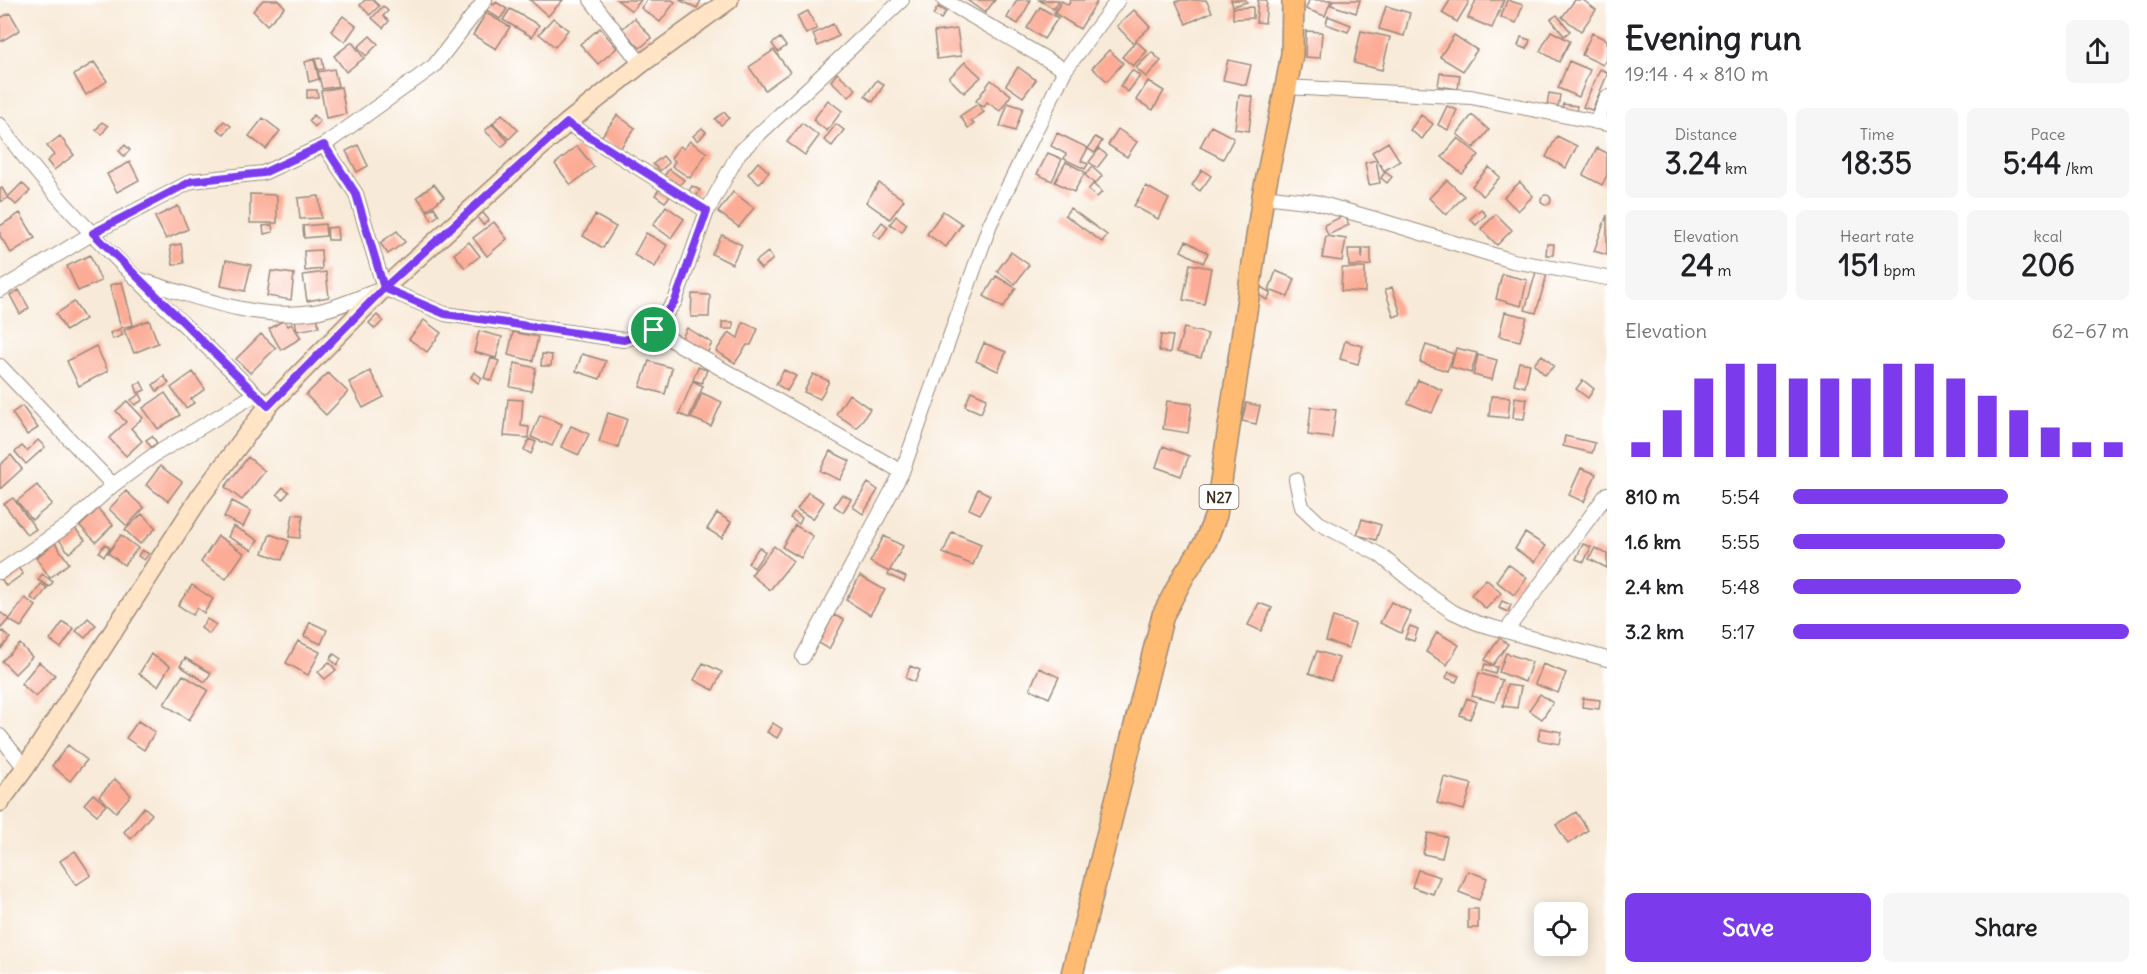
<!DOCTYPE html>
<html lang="en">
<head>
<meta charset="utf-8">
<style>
	:root { --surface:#fff; --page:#f6f6f6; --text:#202124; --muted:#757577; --accent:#7c3aed }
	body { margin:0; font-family:Delius,sans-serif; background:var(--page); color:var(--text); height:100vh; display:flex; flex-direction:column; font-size:22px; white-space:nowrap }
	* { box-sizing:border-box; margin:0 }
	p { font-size:20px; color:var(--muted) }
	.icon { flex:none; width:33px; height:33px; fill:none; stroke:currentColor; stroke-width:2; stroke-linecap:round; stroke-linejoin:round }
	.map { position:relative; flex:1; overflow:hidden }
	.details { display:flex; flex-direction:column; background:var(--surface); width:540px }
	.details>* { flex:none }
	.fabs { position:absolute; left:1534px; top:902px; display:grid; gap:12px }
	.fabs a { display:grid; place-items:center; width:54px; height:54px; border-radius:9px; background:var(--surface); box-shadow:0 3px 15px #0003; font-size:30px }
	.pin { position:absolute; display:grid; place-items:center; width:51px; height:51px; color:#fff; margin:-26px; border:3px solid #fff; border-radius:50%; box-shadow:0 2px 6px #0007 }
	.round { display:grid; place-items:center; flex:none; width:63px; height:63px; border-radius:9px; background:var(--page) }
	.headline { display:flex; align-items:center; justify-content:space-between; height:102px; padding:0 18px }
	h1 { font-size:33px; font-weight:700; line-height:45px }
	.stats { display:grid; grid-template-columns:repeat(3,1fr); gap:9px; height:102px; padding:6px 18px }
	.stats div { display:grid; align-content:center; border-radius:9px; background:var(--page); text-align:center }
	.stats b { font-size:30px; font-weight:700 }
	.stats small { font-size:16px; font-weight:400 }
	.stats p { font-size:16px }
	.chart { height:168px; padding:12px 18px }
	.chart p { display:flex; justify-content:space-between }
	.chart svg { width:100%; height:108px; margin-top:6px; stroke:var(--accent); stroke-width:6 }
	.cta { display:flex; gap:12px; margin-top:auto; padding:12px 18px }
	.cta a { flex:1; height:69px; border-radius:9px; background:var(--accent); color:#fff; font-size:24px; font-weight:700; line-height:69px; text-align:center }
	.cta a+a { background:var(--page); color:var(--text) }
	ul { padding:0 18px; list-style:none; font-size:20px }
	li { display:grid; grid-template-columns:96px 72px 1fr; align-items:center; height:45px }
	li i { height:15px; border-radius:8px; background:var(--accent) }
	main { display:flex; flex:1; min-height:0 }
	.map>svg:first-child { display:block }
</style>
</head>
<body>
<main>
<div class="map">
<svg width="1607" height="974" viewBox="0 0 1607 974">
	<rect width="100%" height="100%" fill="#fff"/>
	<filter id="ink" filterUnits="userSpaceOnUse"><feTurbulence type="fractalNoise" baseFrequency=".0167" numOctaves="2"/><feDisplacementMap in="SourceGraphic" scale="12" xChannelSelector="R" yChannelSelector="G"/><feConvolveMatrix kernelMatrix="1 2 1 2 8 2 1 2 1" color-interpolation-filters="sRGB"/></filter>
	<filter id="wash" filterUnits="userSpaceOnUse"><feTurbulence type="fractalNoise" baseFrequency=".008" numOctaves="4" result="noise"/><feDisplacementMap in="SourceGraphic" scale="24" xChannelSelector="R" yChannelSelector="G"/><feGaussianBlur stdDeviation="1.35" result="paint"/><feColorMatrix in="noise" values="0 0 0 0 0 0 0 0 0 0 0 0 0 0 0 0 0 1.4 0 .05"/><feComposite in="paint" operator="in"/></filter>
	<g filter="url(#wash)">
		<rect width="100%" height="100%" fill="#f8ead8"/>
		<g id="blocks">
			<!-- building -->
			<path fill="#fcac96" d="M263,0h15l7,7 -18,18 -14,-14z
				M365,0h8l6,6 -9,9 -10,-10z
				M530,0h33l-15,16z
				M617,0h24l-9,11z
				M647,0h25l3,2 -15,20 -19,-14z
				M679,0h22l-4,8z
				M967,0h28l-10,13z
				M1017,0h14l-13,24 -11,-6z
				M1039,0h20l-5,9z
				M1071,0h27l-18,29 -26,-16 8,-12 6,4z
				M1181,0h25l6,12 -26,12 -10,-22z
				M1231,0h15l1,2 -14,4z
				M1258,0h9l-2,23 -9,-1z
				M1309,0h22l-6,16 -19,-7z
				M1333,0h27l-4,13 -25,-8z
				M1450,0h16l3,2 -12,20 -15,-9z
				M1476,0h28l-12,28 -24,-10z
				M1507,0l16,5 -7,18 -15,-6z
				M1575,0h8l13,10 -15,21 -19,-14z
				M488,1l6,4 2,-3 11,7 -7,10 -17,-11z
				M383,6l5,5 -5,5 6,5 -6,7 -11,-10z
				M1386,6l24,7 -6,23 -25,-7z
				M938,7l8,5 -5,7 -8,-4z
				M1040,7l18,11 -14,21 -17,-11z
				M1253,7v11l-20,1v-11z
				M510,9l29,16 -7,12 -29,-17z
				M1134,10l16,17 -17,16 -16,-17z
				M808,11l9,18 -11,5 -9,-18z
				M10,13l10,17 -20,12v-24z
				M486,13l24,14 -14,22 -23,-14z
				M1557,15l13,16 -6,5 -13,-17z
				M343,16l13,10 -11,16 -14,-11z
				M1328,16l23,9 -3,7 -22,-8z
				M553,18l15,12 -13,17 -16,-13z
				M634,18l18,20 -12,10 -18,-19z
				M833,24l6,12 -21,10 -5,-12z
				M600,28l17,20 -19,16 -18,-20z
				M957,29l4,27 -24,3 -3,-27z
				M1306,31l16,1 -2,26 -15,-1z
				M1361,31l29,6 -8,33 -28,-7z
				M1551,31l19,10 -11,21 -19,-11z
				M1592,33l15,7v17l-4,8 -21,-10z
				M1454,35l23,15 -14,21 -23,-14z
				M370,36l8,8 -12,12 -8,-9z
				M1521,37l9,3 -3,9 -9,-3z
				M780,38l6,8 -8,6 -6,-8z
				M1136,41l11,10 -14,15 -11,-9z
				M352,42l12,16 -18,14 -12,-16z
				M774,50l16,22 -25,18 -16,-23z
				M1109,50l14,13 -16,18 -15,-13z
				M1152,52l9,9 -15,16 -10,-9z
				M322,58l2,11 -6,1 -3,-11z
				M314,59l5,20 -10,3 -4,-20z
				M1228,60l23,5 -5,20 -23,-5z
				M1569,61l21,9 -11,27 -21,-9z
				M94,62l13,19 -21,14 -12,-20z
				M965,62l16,15 -17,16 -15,-15z
				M1018,67l18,13 -13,17 -17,-12z
				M334,69l4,17 -16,3 -4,-17z
				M1600,69l7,3v3l-15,35 -9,-3z
				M1132,70l8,6 -12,16 -8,-6z
				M837,73l19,16 -7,8 -18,-16z
				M1440,73l20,2 -2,14 -20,-3z
				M877,80l7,5 -11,17 -8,-6z
				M991,80l20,15 -11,16 -13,-9 -3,5 -8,-6z
				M1148,81l16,10 -11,19 -17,-10z
				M341,87l5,27 -20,4 -5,-27z
				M307,90h10l1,7 -11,1z
				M1549,93l11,2 -2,12 -11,-2z
				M1239,95l14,2 -4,34 -14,-2z
				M828,100l14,11 -15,20 -14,-11z
				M1008,103l15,5 -8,23 -15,-5z
				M978,104l6,8 -13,9 3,3 -6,4 -8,-12z
				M1563,104l14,2 -1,6 -14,-3z
				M1447,106l10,4 -9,20 -10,-5z
				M724,112l5,6 -8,7 -6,-6z
				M502,114l16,16 -9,9 -16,-16z
				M313,115l7,6 -5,6 -6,-6z
				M617,115l18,13 -16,22 -18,-13z
				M1421,115l12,9 -11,15 -12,-9z
				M1472,115l17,15 -15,18 -17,-14z
				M263,118l17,13 -14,18 -17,-13z
				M224,121l7,5 -7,8 -7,-5z
				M102,122l6,4 -6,8 -6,-4z
				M802,123l17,13 -14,19 -18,-13z
				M492,124l16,17 -6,6 -17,-16z
				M836,124l8,6 -12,16 -8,-6z
				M1211,126l23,12 -11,21 -23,-12z
				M702,128l4,4 -8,9 -5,-5z
				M1118,129l19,13 -10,15 -19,-12z
				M1057,133l31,15 -7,13 7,3 -3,5 -21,-10 2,-5 -15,-8z
				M60,136l14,19 -20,15 -7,-9 7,-6 -7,-9z
				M1557,136l20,10 -11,22 -20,-11z
				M1095,137l7,4 -7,12 -7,-4z
				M1458,138l21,17 -17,19 -20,-17z
				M690,141l17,12 -17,25 -18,-12 3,-5 -4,-3 9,-12 4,3z
				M1388,142l12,19 -16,10 -12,-19z
				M125,145l5,5 -6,6 -5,-5z
				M358,145l10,21 -11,6 -11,-21z
				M577,146l17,21 -23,18 -16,-21z
				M1597,148l10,5v22l-5,10 -19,-10z
				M1099,149l8,6 -10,13 -8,-6z
				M1048,153l14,6 -10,22 -15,-7z
				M663,156l6,7 -9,8 -7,-7z
				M1376,160l4,23 -11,2 -4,-22z
				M130,162l9,18 -22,12 -10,-18z
				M758,162l11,10 -10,12 -11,-10z
				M1066,162l19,10 -11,20 -19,-10z
				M1092,167l10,9 -7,8 -10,-9z
				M1489,167l11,10 -17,19 -11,-10z
				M669,169l15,11 -6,7 -14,-11z
				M1202,170l9,6 -11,15 -8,-6z
				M1385,172l7,5 -5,6 -6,-5z
				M1447,180l17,16 -18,19 -17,-17z
				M1520,182l13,14 -15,15 -14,-14z
				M22,183l8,8 -14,14 -8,-8z
				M879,183l25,17 -14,19 -24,-17z
				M434,184l10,13 -17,13 -10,-13z
				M1093,184l9,8 -5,5 -9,-7z
				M692,186l8,4 -4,7 -8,-4z
				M1146,186l23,13 -11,20 -24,-13z
				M2,188l6,10 -8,4v-13z
				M660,188l10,8 -5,6 -10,-7z
				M733,192l21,16 -15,19 -21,-15z
				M250,194l27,1v28h-27z
				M1541 200a5 5 0 1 1 10 0a5 5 0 1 1-10 0Z
				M319,196l2,22 -21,1 -2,-21z
				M178,206l10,23 -22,10 -11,-22z
				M666,206l18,13 -13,19 -18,-13z
				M434,207l5,8 -7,5 -5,-8z
				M1070,208l37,27 -5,7 -37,-27z
				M1481,209l5,6 -10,10 -6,-6z
				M943,211l19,13 -16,23 -19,-13z
				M20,213l15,25 -24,15 -11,-17v-10z
				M483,213l6,7 -6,5 -6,-8z
				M1496,214l16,16 -15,15 -16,-16z
				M595,215l21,12 -13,21 -20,-12z
				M1345,215l4,10 -21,10 -4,-10z
				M1607,215v40l-13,-4z
				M896,216l11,8 -5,8 -12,-8z
				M494,222l13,17 -20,17 -14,-18z
				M882,222l6,5 -8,12 -7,-5z
				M325,224l1,12 -22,2 -1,-12z
				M272,225l1,7 -9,2 -1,-8z
				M337,227l1,13h-10l-1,-12z
				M397,231l8,11 -17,12 -8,-11z
				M646,233l21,12 -12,22 -21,-12z
				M722,235l20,10 -10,19 -20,-10z
				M1326,236l20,3 -4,22 -20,-3z
				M1186,241l22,12 -5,10 -22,-12z
				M469,242l11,14 -15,12 -11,-14z
				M181,244l3,19 -11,2 -3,-19z
				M1547,244h7l-1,11h-7z
				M1363,248h8v17l-22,1 -1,-17h14v10z
				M321,250l1,19 -17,2 -1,-20z
				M768,252l5,7 -12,10 -6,-7z
				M1011,252l18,13 -14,19 -18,-13z
				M90,255l11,26 -23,10 -11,-25z
				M226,260l25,5 -6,26 -24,-5z
				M1190,264l21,4 -7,36 -21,-4z
				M1342,268h23v24l-24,-1z
				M271,271l23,3 -3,26 -24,-4z
				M1276,271l19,8 -7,18 -19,-7z
				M326,272l3,25 -22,4 -4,-26z
				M1536,272l11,2 -11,39 -11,-3z
				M1502,274l25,6 -6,26 -25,-7z
				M996,276l20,12 -13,20 -19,-12z
				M122,282l11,43 -12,3 -11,-43z
				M1259,286l12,7 -4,7 -12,-7z
				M1392,287l9,27 -7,3 -9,-27z
				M19,290l10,18 -9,6 -10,-19z
				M692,294l18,1 -1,22h-18z
				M74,302l11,17 -19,12 -10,-17z
				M1505,312l22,5 -7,24 -21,-5z
				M377,315l6,6 -8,8 -6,-6z
				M317,316l2,11 -22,4 -2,-12z
				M149,320l9,23 -24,10 -10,-23z
				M284,320l4,6 4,-2 9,14 -20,12 -12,-21z
				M424,320l17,13 -14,19 -18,-13z
				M722,322h11v7h-11z
				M743,322l15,7 -7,16h-4l-12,18 -19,-12 13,-19 9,6z
				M687,328l25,15 -5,10 -25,-15z
				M1184,328l24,6 -7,24 -24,-6z
				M120,329l3,6 -10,4 -3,-6z
				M479,331l23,6 -6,21 -22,-6z
				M513,332l25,5 -5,24 -25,-6z
				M261,334l15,14 -26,25 -14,-14z
				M1161,335l12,1 -3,17 -11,-2z
				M1345,341l18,5 -5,18 -18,-5z
				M984,343l22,9 -8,19 -22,-10z
				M1426,345l28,9 -7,17 -27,-9z
				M96,346l12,25 -29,15 -12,-25z
				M1456,348l21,5 -6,20 -20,-6z
				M542,354l10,1 -1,11h-10z
				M582,354l24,7 -6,18 -24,-8z
				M1478,355l19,5 -5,20 -19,-5z
				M1542,355l12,11 -9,9 -11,-11z
				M491,358l8,3 -7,20 -8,-3z
				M649,361l23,7 -7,26 -25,-7z
				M1519,362l11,2 -5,23 -11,-3z
				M515,363l21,5 -5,23 -21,-4z
				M698,367l9,3 -5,13 -9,-3z
				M784,370l12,6 -9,15 -11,-7z
				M370,371l14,26 -21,11 -14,-26z
				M193,372l12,17 -14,10 3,4 -8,5 -15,-20z
				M474,372l8,6 -4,5 -7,-6z
				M328,373l20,19 -22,23 -20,-20z
				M813,374l16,7 -9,18 -16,-7z
				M164,376l5,7 -12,8 -4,-6z
				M1418,380l24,10 -10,23 -24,-10z
				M1583,380l11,9 -6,9 -12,-9z
				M693,381l10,5 -14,32 -10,-4z
				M141,382l4,8 -7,3 -3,-8z
				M971,391l16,7 -6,15 -16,-7z
				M165,393l15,22 -22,14 -15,-21z
				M702,393l20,9 -11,24 -20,-8z
				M140,394l3,6 -8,5 -4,-5z
				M849,394l21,15 -13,19 -21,-14z
				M1491,396l19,1 -2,21 -19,-2z
				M1515,397l12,2 -3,20 -11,-1z
				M508,399l15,1 -2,26 8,1 -1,11 -24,-2z
				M127,401l16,17 -12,10 11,13 -16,15 -17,-18 17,-16 -10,-11z
				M1167,401l25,3 -4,29 -25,-4z
				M1246,403l14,3 -4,18 -14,-3z
				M22,406l16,22 -11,7 -15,-22z
				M1311,407l25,3 -4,28 -24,-3z
				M608,413l19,6 -9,28 -19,-5z
				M540,415l22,9 -10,22 -21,-9z
				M571,426l18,8 -10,21 -18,-8z
				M152,436l5,7 -6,4 -5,-7z
				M1565,436l30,7 -3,10 -29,-7z
				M529,439l7,3 -5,12 -7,-4z
				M38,440l7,7 -19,17 -11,-12 7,-6 5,5z
				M1163,446l26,10 -8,20 -25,-9z
				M830,451l20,10 -10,19 -20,-9z
				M11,455l11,14 -22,20v-24z
				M248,457l17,14 -23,29 -17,-13z
				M160,466l22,16 -14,19 -22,-16z
				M1581,468l15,6 -12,28 -15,-7z
				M868,483l10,7 -15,24 -10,-7z
				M37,485l15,19 -20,16 -15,-19z
				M283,487l6,5 -6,7 -6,-5z
				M978,489l12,6 -10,19 -11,-5z
				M126,491l18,17 -17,18 -18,-17z
				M808,492l16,10 -11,17 -16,-10z
				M842,494l9,5 -8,13 -9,-6z
				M13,498l23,31 -9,6 -23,-31z
				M232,501l19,10 -8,16 -19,-10z
				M98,509l15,16 -17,17 -16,-16z
				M794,512l8,6 -3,6 -9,-6z
				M717,513l14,9 -9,16 -15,-9z
				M142,514l14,14 -16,16 -15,-14z
				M293,514l10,1 -3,23 -11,-1z
				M1362,519l19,6 -5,15 -19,-5z
				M72,525l13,15 -16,13 -12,-16z
				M795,525l18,11 -12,22 -19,-11z
				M233,526l25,14 -6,10 -24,-13z
				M952,532l29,12 -8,21 -30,-12z
				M1525,533l21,13 -11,16 -20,-13z
				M270,534l19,7 -7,19 -19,-7z
				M121,535l17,13 -14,17 -16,-12z
				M218,536l26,17 -18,26 -25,-17z
				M884,536l19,10 -14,26 -19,-10z
				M55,543l14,20 -19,15 -14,-20z
				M105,544l5,4 -6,8 -5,-4z
				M1583,544l8,3 -7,15 -8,-3z
				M774,546l19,15 -23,29 -19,-15z
				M759,547l6,5 -11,16 -6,-5z
				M1595,548l12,6v14l-18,-9z
				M142,550l7,4 -5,6 -6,-4z
				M1508,564l19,14 -13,17 -18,-14z
				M16,565l7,9 -17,12 -6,-9z
				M890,570l16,7 -2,5 -16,-7z
				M42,574l11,8 -4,5 -11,-7z
				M860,576l25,14 -15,25 -24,-15z
				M1486,579l15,14 -15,16 -15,-14z
				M41,584l6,4 -10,14 -6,-4z
				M192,585l21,14 -9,14 -7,-5 -4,7 -15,-10z
				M25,598l11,8 -15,21 -12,-7z
				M1502,601l9,4 -3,7 -9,-4z
				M1391,602l20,10 -10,21 -21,-10z
				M1259,603l13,5 -11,23 -13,-6z
				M0,612l9,7 -9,10z
				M834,615l10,5 -15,29 -10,-6z
				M1333,617l22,7 -7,24 -22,-7z
				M88,618l8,7 -11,13 -9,-7z
				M207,619l9,6 -7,9 -8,-6z
				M63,622l11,7 -13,19 -11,-8z
				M310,622l17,8 -6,14 -17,-8z
				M1410,626l8,3 -4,12 -9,-3z
				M3,631l7,7 -10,12v-16z
				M1437,632l22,13 -12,20 -21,-13z
				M1499,638l9,6 -15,21 -8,-5z
				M298,641l22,11 -12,23 -22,-12z
				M20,644l12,13 -17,17 -13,-13z
				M1317,651l22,7 -8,23 -22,-8z
				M1506,653l26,9 -7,20 -26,-10z
				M151,654l19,12 -12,20 -19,-12z
				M334,654l7,5 -4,6 -7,-6z
				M185,658l26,15 -6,9 -25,-16z
				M39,662l16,13 -19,22 -15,-13z
				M329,662l7,8 -11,9 -7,-7z
				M703,663l19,9 -9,18 -19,-10z
				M1485,664l12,3 -2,7 -12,-4z
				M1543,664l23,9 -8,20 -23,-9z
				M910,666l10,4 -5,12 -9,-4z
				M1039,668l20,9 -10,21 -19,-9z
				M1449,672l10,4 -3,6 -10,-4z
				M1479,673l23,7 -7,22 -23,-6z
				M183,675l25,15 -19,30 -25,-16z
				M1507,685l14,2 -4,21 -14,-2z
				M1540,694l13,9 -11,16 -13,-9z
				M1467,698l10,4 -7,17 -10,-4z
				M1583,698l17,2 -1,9 -17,-2z
				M138,721l17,11 -11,18 -18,-12z
				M773,723l9,6 -5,9 -10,-6z
				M1540,728l22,4 -2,12 -22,-4z
				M68,745l19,15 -17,21 -18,-15z
				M1444,777l28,7 -8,26 -27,-7z
				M115,779l16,16 -15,17 -17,-16z
				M93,794l13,11 -9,10 -13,-11z
				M144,807l8,7 -21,25 -7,-7z
				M1576,812l12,18 -20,14 -12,-19z
				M1428,833l19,4 -5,21 -19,-4z
				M75,851l16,24 -15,10 -16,-24z
				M1418,870l22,7 -7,17 -21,-7z
				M1468,871l19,7 -8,22 -20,-8z
				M1468,909h10v19h-10z"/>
		</g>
	</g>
	<g filter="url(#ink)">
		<use href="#blocks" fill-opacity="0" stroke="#9a8a7b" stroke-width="1.5"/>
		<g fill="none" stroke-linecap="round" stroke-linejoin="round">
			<defs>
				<path id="street" d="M591,0l50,64
					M944,0l121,70
					M1286,87l185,10 136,27
					M1596,122l11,-25
					M567,123l140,88
					M0,125c76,104 176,190 268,281
					M324,145l32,49 28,94
					M1263,196l52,6 67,19 131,40 94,17
					M137,279c57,17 117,42 177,33 22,-3 48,-16 70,-24l61,26 179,26 30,-10 21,-29 32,-90 32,-58 163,-153
					M0,290l93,-57 99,-52 71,-8 61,-28 110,-79 51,-66
					M654,330l248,142
					M0,366l113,119
					M1296,480l6,27 17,16 61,32 50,41 23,16 24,11 130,36
					M0,572l71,-49 42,-38 41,-30 102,-61
					M1506,631l101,-137
					M803,657l99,-185 88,-248 75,-154 53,-70
					M0,736l25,32"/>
				<path id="secondary" d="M0,802l25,-34 175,-271 68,-91 116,-118 183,-165 74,-59 88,-64"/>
				<path id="primary" d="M1072,974l91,-359 21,-40 21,-32 11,-28 47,-319 23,-109 6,-33 1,-54"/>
			</defs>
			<!-- street casing -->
			<use href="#street" stroke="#9a8a7b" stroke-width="16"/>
			<!-- secondary casing -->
			<use href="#secondary" stroke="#9a8a7b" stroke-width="21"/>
			<!-- primary casing -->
			<use href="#primary" stroke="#9a8a7b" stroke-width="24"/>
			<!-- street -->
			<use href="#street" stroke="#fff" stroke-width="14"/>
			<!-- secondary -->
			<use href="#secondary" stroke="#ffe4c6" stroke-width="18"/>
			<!-- primary -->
			<use href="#primary" stroke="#febb71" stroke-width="21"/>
		</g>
	</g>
	<g fill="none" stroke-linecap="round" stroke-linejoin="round" filter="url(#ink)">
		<defs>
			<path id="route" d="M654,330l-30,10 -179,-26 -61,-26 -28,-94 -32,-49 -61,28 -71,8 -99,52 175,173 116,-118 183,-165 140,88 -32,90 -21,29"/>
		</defs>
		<!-- route casing -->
		<use href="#route" stroke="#fff" stroke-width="12"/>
		<!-- route -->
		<use href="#route" stroke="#7c3aed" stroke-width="8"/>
	</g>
	<g text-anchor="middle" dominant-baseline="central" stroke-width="5" stroke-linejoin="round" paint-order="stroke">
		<!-- shield labels -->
		<rect fill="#fff" stroke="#766a62" stroke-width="1.5" x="1199.5" y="485" width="39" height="24" rx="4.5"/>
		<g font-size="15" font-weight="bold" fill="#3b2a1e">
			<text x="1219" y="497">N27</text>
		</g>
	</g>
</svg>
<div class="fabs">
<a><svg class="icon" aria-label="locate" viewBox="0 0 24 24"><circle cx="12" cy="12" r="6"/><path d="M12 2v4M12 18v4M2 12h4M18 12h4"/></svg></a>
</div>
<div class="pin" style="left:654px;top:330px;background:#1e9e55"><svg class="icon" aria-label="arrive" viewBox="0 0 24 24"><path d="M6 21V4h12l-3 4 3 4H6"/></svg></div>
</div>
<section class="details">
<div class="headline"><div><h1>Evening run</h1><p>19:14 · 4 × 810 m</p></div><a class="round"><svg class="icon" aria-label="share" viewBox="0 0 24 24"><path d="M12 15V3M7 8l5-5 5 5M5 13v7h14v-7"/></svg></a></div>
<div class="stats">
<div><p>Distance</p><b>3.24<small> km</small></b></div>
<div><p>Time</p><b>18:35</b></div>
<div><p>Pace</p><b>5:44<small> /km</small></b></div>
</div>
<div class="stats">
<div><p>Elevation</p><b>24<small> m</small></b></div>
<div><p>Heart rate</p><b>151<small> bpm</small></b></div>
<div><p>kcal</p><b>206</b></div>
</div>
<div class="chart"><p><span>Elevation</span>62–67 m</p>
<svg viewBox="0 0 160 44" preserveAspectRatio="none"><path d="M5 44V38M15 44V25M25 44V12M35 44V6M45 44V6M55 44V12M65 44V12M75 44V12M85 44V6M95 44V6M105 44V12M115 44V19M125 44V25M135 44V32M145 44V38M155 44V38"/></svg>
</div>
<ul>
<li><b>810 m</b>5:54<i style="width:64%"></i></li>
<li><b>1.6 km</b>5:55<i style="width:63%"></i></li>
<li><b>2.4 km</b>5:48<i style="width:68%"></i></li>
<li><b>3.2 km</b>5:17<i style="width:100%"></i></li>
</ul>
<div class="cta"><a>Save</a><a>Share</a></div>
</section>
</main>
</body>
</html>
